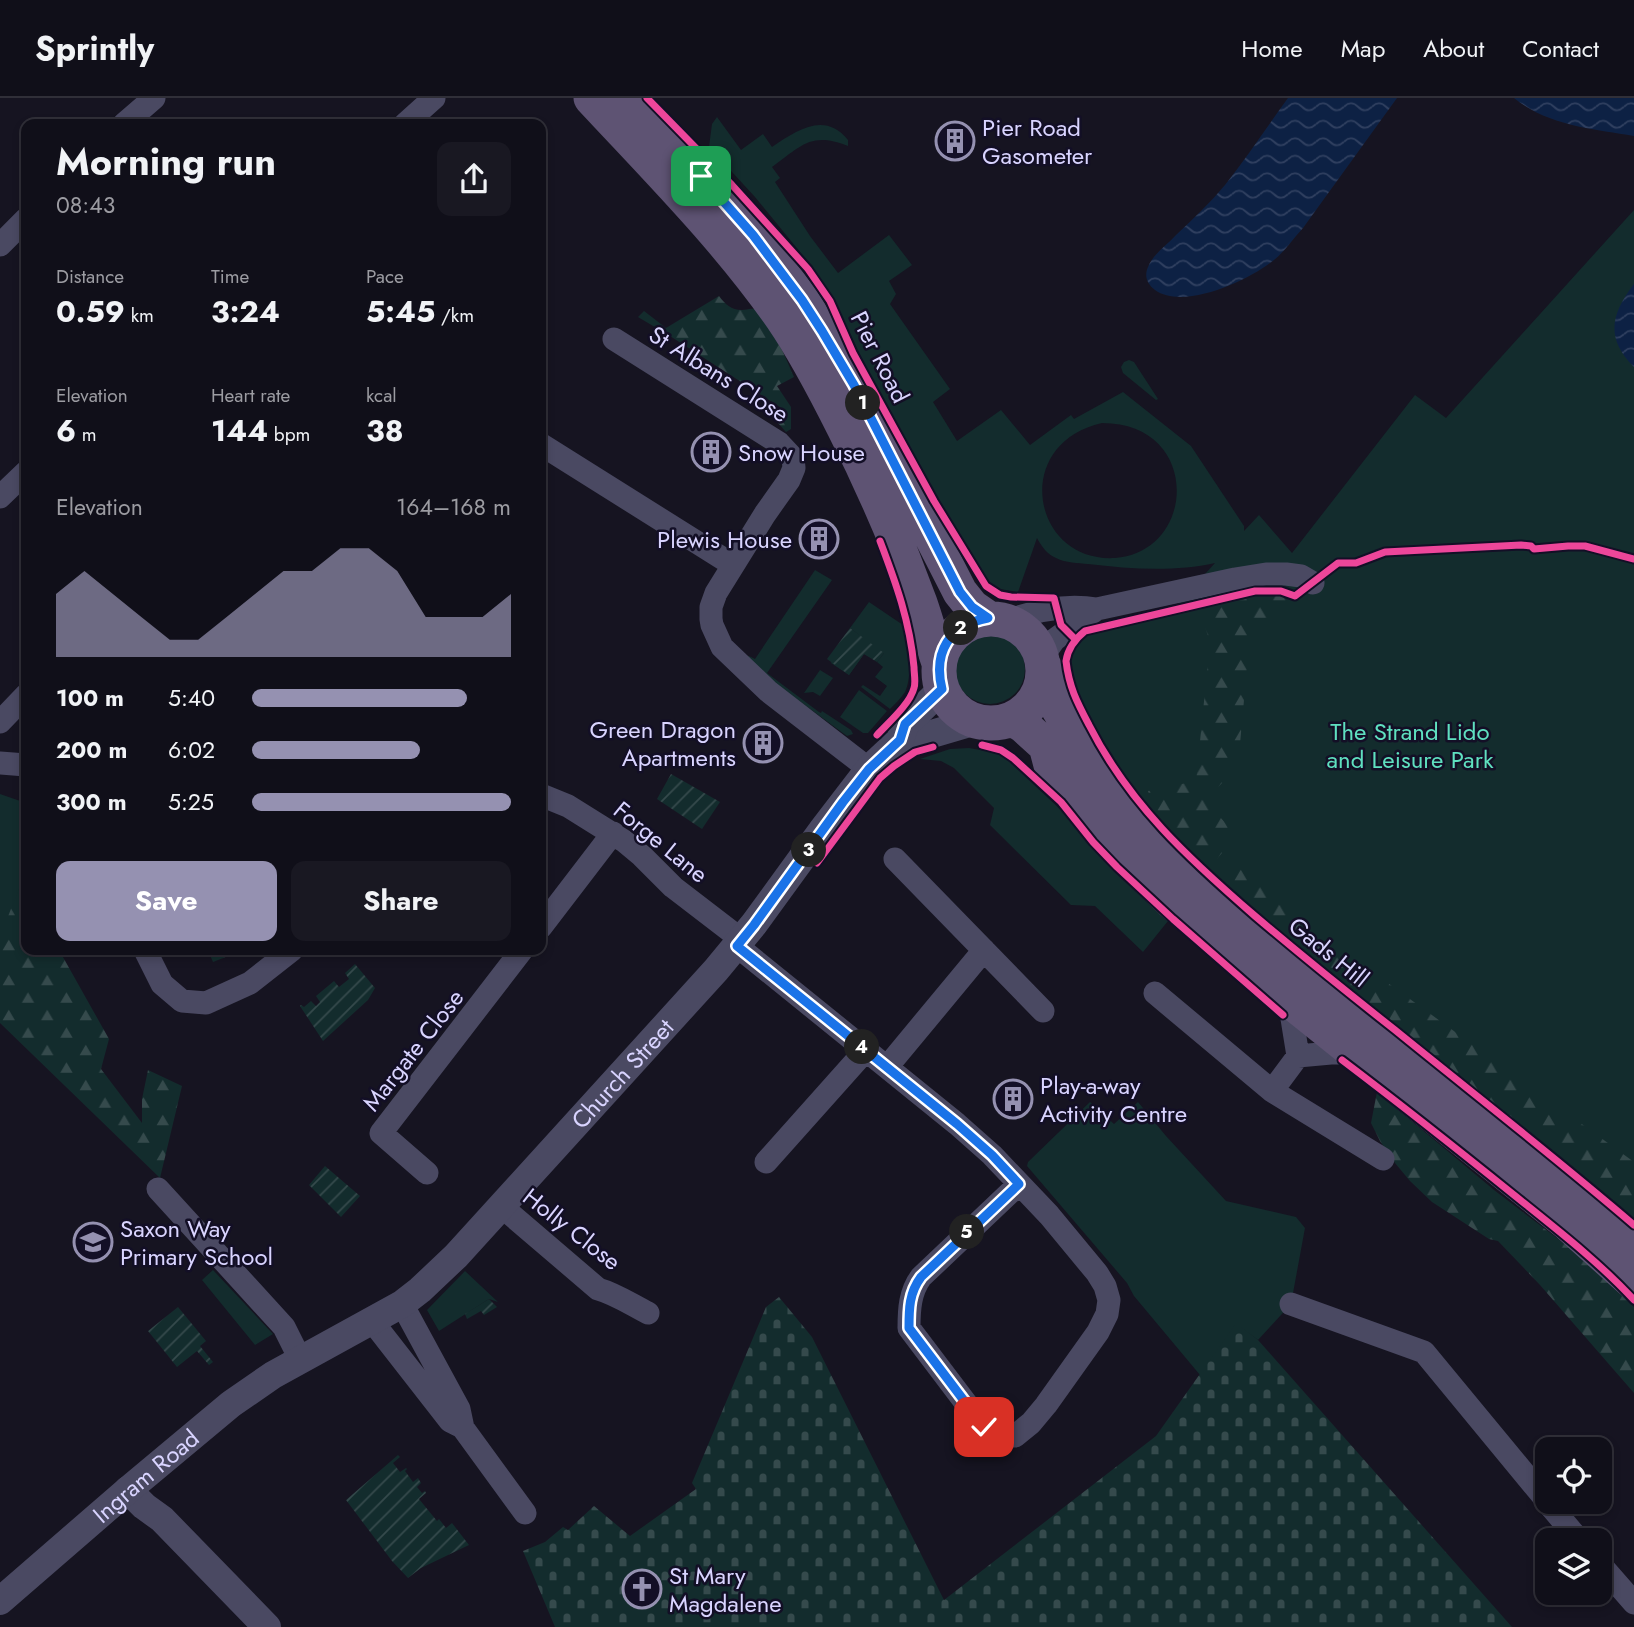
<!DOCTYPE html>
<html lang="en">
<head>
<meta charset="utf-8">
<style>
	:root { --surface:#100f19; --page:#191822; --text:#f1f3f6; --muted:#9c9ca2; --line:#302f38; --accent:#9591b1 }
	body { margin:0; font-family:Jost,sans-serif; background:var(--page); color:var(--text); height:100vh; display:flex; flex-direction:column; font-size:26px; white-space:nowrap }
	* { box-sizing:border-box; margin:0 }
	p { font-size:23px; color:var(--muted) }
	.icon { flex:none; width:38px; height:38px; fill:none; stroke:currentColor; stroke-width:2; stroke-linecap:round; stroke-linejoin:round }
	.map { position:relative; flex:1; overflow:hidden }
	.details { position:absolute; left:21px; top:21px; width:525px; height:836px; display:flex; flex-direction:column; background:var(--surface); border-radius:14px; box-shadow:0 4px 10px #0003,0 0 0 2px var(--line) }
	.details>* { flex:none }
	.controls { position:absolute; left:1535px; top:1339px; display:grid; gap:14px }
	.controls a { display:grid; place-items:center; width:77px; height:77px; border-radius:14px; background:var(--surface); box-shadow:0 4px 10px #0003,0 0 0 2px var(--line); font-size:35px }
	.pin { position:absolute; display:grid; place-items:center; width:60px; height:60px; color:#fff; margin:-30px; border-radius:14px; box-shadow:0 4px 10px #0006 }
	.km { position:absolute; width:35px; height:35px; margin:-18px; border-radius:50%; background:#222; color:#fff; font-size:19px; line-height:35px; text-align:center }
	.round { display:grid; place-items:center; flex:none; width:74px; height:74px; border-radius:14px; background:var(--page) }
	.overview { display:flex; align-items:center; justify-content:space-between; height:119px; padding:0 35px }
	h1 { font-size:38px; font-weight:700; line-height:52px }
	.metrics { display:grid; grid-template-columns:repeat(3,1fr); gap:10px; height:119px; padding:7px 35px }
	.metrics div { display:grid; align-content:center }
	.metrics b { font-size:30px; font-weight:700 }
	.metrics small { font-size:19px; font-weight:400 }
	.metrics p { font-size:19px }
	.chart { height:196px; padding:14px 35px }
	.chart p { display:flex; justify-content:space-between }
	.chart svg { width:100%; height:126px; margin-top:7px; fill:var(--accent); opacity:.7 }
	.button { display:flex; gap:14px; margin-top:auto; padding:14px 35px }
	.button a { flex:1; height:80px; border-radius:14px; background:var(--accent); color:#fff; font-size:28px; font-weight:700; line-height:80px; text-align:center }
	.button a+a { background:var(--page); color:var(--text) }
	ul { padding:0 35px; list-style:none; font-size:23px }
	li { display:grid; grid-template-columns:112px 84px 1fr; align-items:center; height:52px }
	li i { height:18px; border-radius:9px; background:var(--accent) }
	header { display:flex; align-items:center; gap:42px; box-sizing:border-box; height:98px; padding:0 35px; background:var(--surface); border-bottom:2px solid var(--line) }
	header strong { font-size:33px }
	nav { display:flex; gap:38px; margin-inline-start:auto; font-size:24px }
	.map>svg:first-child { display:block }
</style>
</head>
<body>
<header>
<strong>Sprintly</strong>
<nav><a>Home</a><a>Map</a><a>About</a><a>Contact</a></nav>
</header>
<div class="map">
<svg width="1634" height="1529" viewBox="0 0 1634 1529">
	<defs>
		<pattern id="forest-firs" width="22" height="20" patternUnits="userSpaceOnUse" patternTransform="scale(1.75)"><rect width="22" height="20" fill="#132c2d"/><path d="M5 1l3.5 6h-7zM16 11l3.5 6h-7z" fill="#354a4c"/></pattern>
		<pattern id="cemetery-stones" width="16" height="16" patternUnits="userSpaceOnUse" patternTransform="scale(1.75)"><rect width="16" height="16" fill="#132c2d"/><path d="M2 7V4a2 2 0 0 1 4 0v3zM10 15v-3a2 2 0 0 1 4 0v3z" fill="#354a4c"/></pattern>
		<pattern id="garden-furrows" width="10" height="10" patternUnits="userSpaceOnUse" patternTransform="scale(1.75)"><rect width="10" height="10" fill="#132c2d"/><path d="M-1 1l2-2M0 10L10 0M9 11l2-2" fill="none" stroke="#354a4c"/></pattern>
		<pattern id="water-waves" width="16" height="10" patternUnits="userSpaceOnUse" patternTransform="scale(1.75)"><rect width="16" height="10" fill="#0d2144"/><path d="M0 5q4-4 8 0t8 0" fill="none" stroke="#304060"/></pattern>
	</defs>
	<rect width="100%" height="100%" fill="#161421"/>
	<!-- green -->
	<path fill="#132c2d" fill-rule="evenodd" d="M717,19l24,33 22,-16 9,13c25,-17 53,-36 76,-7v6c-37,-15 -47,0 -76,21l8,11 -5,4 35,54 28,37 51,-38 23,30 -23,16 7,13 -6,10 60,85 -17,13 24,39 44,-31 29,35 41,-30 3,4 49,-27 68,54 53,80v5l15,-16 33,38 123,-158 31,23 188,-208v1011l-23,-21 -361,-294 -42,-37 -51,-52v3c-25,-35 -86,-113 -86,-155 0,-14 7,-24 18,-31l79,-19 47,-52c-40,9 -85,6 -127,1 -10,-1 -22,-1 -32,-6 -8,-3 -15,-12 -19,-20l-19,54 -18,-3 -10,-6 -57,-92 -67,-124 -35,-73 -17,-25 -59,-72 -46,-50 3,-23zM1102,325c100,0 95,129 13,135 -83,5 -105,-114 -13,-135z
		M1129,262l5,2 24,37 -2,1 -33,-27 -2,-6 3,-5z
		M815,472l17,10 -65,93 52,39 2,1 1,-2 29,19 2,4 -6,2 -82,-60 -18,-18 2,-2 6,3z
		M869,504l34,23c6,17 10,50 2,67 -4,6 -10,12 -15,17l-29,-22 2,-2 17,11 7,-10 -12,-9 8,-10 -6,-5 7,-9 -12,5 -8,-4 -15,21 -18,-12 16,-23 12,-5 -9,-7z
		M955 571a35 35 0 1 1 70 0a35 35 0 1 1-70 0Z
		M820,572l13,8 -13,18 -7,-4 -9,1z
		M859,592l28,21 -19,22h-5l-23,-16z
		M969,650l23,4 13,5 57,54 27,34 79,76 -25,31 -48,-46 -24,-1 -81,-80 4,-17 -40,-40 -13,-7 -21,-2 30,-10z
		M0,696l26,9v68l-26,69z
		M1090,1004l24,22 24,-22 28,34 60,65 70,16 9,11 -14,76 -33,36 -22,-16 -36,51 -66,-79 -7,-13 -100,-117 1,-4z
		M213,1172l60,64 -18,11 -53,-65z
		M465,1173l33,31 -9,-3 -50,32 -12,-21z"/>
	<!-- forest -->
	<path fill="url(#forest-firs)" d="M719,198c6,8 12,14 23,14 4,0 8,-2 12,-1 15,5 33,53 40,68l-17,9 14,21v22l-5,3 -8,-9 5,-14 -113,-73 -32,-19 6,-6 22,17z
		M1273,496l17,4 -41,47 -11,121 -33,35 28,30 2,7 -27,31 -51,-49 -9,-29 48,-10 14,-139 -7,-21v-11l55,-14z
		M1230,763l107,85 297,216v59l-23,-21 -361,-294 -36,-31z
		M25,775l1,77h33l50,89 -8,30 41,54v-24l6,-29 34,16 -22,92 -160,-155v-86z
		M1377,994l117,98 80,61 60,56v86l-94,-108 -42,-44 -9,-2 -57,-37 -22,-21 -15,-18 -15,-22 -9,-18z"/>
	<!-- cemetery -->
	<path fill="url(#cemetery-stones)" d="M779,1199l33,40 132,263 212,-164 80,-113 22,17 254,287h-957l-32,-76 22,-9 18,-15 5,3 26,-24 36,30 66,-47 -4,-6 74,-176z"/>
	<!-- garden -->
	<path fill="url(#garden-furrows)" d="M850,530l34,25 -7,9 -13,-8 -15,21 -22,-16z
		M671,676l49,28 -18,27 -45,-30z
		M208,852h30v2l-25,10z
		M355,866l20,24 -7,12 -45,41 -23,-35 1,-1 3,2 7,-6 5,5 4,-4 -4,-6 18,-15 5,6 10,-8 -4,-6z
		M325,1068l35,30 -19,21 -32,-32z
		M489,1201l8,8 -13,8 -3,-4 -14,8 -2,-5z
		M178,1209l28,34 -6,5 13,16 -4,3 -12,-14 -20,16 -29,-36z
		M398,1357l2,2 -7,6 7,9 6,-4 1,1 -2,2 8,11 5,-4 3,5 -4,4 5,6 3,-2 1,2 -7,6 18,22 2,-2 7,9 6,-5 17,22 -48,23 -13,10 -16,-17 -46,-61z"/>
	<!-- water -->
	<path fill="url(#water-waves)" d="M1288,0h109l-94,130c-11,12 -20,26 -33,35 -25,19 -87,47 -115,27 -8,-6 -11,-14 -7,-23 5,-13 19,-22 28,-32 17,-16 34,-32 49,-50 22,-28 42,-58 63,-87z
		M1514,0h120v38c-41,-7 -86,-10 -120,-38z
		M1634,186v83c-29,-29 -23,-53 0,-83z"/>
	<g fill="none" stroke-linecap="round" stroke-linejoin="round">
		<!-- minor -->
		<path stroke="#4a4962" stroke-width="23" d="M124,26l30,-26
			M405,26l29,-26
			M0,147l26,-26
			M614,241l165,104 14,15 1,10 -5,12 -24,34 -49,79 -5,14v12l1,6 10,22 46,44 101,78
			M542,347l191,120
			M0,399l26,-25
			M1008,523c28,-11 59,-17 89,-12l138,-30 31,-5h20l15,2 12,7
			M1042,559l12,-17 43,-31
			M0,624l26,-27
			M0,665l26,2
			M541,697l27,11 56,35 18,15 31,31 69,53
			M895,761l148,152
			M541,829l72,-94
			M737,848l220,178 35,31 57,60 48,58 8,13 4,14 -2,14 -9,18 -52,73 -15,18 -16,13 -31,-9 -75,-99c0,-19 1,-36 12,-51l98,-93
			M145,852l17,34 20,17 24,2 44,-20 42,-33
			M1155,895l117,98 111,68
			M1298,958l33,-3h24
			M887,969l97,-117
			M1272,993l26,-35 -9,-56
			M766,1064l100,-112
			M427,1075l-46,-40 141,-183
			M158,1091l126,138 17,34
			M501,1108l97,83c18,5 34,16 50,24
			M402,1206l57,105 4,19 62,85
			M1291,1206l133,48 123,149
			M372,1223l78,100 10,5
			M1547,1404l32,38
			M1600,1466l34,39"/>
		<!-- tertiary -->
		<g stroke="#4a4962" stroke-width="28">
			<path d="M900,642l16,1 9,-5 51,-15"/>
			<path d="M128,1392l16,16 18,13 105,108"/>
			<path id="s1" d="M0,1503l128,-111 103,-86 42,-29 129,-71 18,-14 36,-34 260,-286 38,-46 69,-95 46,-60 31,-29 5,-15 37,-36"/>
		</g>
		<!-- primary -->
		<path stroke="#5e5373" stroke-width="35" d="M591,0c66,71 135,140 191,220 24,35 43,72 62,110 29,57 54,115 76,175 7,20 12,40 19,60
			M628,0l125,137 49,65 52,85 106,207 12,15 16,11
			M939 573a52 52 0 1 1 104 0a52 52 0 1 1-104 0Z
			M1044,568l6,12 8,30 45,75 40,50 46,47 90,78 318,255 37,34
			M1013,621l11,7 22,20 5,19 23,25 24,35 48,52 25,24 118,99 277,222 68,61"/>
		<defs>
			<path id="cycleway" d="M647,0l85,87 76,84 22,32 23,52 81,148 52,85 14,9 11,2 43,1 7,27 14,14
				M1634,461l-49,-13h-17l-34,3 -3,-3 -10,-1 -136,7 -29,11h-18l-43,33 -14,-5h-26l-170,40c-10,8 -17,17 -19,30 3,26 11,41 23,64 40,79 100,134 166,191 46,39 93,77 140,114 80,65 161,128 239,195
				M877,637c11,-12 33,-31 37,-47 2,-6 0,-14 0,-21 -4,-45 -18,-84 -34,-126
				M982,647l19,5 12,8 48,44 32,40 24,25 56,52 110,96
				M817,765l63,-85 14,-12 21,-14 18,-5
				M1342,962c58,44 115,89 172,135 41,33 84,66 120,105"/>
		</defs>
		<!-- cycleway casing -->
		<use href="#cycleway" stroke="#130f26" stroke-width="11"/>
		<!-- cycleway -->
		<use href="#cycleway" stroke="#ed469a" stroke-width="7"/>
	</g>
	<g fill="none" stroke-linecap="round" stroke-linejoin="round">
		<defs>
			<path id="route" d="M701,78l52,59 49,65 20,31 32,54 106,207 12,15 16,11c-39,7 -55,34 -46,71l-37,35 -5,16 -31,29 -26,33 -89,123 -17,21 220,178 35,31 27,29 -98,93c-12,16 -12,32 -12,51l75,99"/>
		</defs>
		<!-- route casing -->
		<use href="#route" stroke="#fff" stroke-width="14"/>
		<!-- route -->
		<use href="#route" stroke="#1a73e8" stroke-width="9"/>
	</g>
	<!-- icons -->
	<defs>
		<symbol id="building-ring" viewBox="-11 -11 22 22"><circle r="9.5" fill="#130f26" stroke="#9591b1" stroke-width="1.5"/><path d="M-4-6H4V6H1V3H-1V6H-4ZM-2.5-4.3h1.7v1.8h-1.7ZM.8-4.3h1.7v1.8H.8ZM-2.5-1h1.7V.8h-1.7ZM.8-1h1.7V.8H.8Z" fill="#9591b1"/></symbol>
		<symbol id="school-ring" viewBox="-11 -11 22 22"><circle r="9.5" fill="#130f26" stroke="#9591b1" stroke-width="1.5"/><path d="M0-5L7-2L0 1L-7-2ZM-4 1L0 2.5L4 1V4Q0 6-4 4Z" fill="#9591b1"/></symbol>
		<symbol id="church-ring" viewBox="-11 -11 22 22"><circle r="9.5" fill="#130f26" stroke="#9591b1" stroke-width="1.5"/><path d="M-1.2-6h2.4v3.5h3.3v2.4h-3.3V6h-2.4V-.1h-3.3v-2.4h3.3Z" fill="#9591b1"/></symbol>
	</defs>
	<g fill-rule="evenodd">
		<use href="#building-ring" x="933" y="21" width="44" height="44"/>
		<use href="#building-ring" x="689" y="332" width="44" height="44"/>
		<use href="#building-ring" x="797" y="419" width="44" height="44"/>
		<use href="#building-ring" x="741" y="623" width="44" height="44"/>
		<use href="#building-ring" x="991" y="979" width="44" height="44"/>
		<use href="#school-ring" x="71" y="1122" width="44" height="44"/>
		<use href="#church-ring" x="620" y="1469" width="44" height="44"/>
	</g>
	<g text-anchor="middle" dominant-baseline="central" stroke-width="5" stroke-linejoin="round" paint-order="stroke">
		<!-- poi labels -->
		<g font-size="24" fill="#d9d4ff" stroke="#130f26" text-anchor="start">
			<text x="982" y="29">Pier Road<tspan x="982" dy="28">Gasometer</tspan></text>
			<text x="738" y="354">Snow House</text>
			<text x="792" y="441" text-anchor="end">Plewis House</text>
			<text x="736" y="631" text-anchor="end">Green Dragon<tspan x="736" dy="28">Apartments</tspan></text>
			<text x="1040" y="987">Play-a-way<tspan x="1040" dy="28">Activity Centre</tspan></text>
			<text x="120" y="1130">Saxon Way<tspan x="120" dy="28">Primary School</tspan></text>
			<text x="669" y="1477">St Mary<tspan x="669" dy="28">Magdalene</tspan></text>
		</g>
		<!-- street labels -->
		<g font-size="24" fill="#d9d4ff" stroke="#130f26">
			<text transform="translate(880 259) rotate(63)">Pier Road</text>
			<text transform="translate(719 276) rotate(32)">St Albans Close</text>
			<text transform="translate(661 744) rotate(39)">Forge Lane</text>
			<text transform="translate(1329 854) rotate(39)">Gads Hill</text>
			<text transform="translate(413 952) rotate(-52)">Margate Close</text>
			<text stroke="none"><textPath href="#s1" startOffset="821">Church Street</textPath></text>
			<text transform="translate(572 1131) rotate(38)">Holly Close</text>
			<text stroke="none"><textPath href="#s1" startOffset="192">Ingram Road</textPath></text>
		</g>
		<!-- park labels -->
		<g font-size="24" fill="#5fe0c0" stroke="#130f26">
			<text x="1410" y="633">The Strand Lido<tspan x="1410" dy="28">and Leisure Park</tspan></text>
		</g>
	</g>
</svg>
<div class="controls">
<a><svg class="icon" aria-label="locate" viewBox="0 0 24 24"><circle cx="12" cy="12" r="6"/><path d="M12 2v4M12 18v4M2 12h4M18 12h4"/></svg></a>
<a><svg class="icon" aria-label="layers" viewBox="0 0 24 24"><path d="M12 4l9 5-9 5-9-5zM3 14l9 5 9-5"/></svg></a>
</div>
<div class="pin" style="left:701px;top:78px;background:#1e9e55"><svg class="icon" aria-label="arrive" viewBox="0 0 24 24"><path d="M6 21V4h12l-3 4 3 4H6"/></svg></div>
<div class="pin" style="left:984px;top:1329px;background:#d93025"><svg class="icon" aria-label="check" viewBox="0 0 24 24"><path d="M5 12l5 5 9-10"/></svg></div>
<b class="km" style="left:863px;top:305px">1</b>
<b class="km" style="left:961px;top:530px">2</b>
<b class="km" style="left:809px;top:752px">3</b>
<b class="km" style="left:862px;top:949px">4</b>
<b class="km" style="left:967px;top:1134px">5</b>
<section class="details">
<div class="overview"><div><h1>Morning run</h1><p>08:43</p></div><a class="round"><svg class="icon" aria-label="share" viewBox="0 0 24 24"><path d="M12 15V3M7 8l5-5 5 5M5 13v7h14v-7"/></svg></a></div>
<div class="metrics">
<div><p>Distance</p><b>0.59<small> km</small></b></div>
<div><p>Time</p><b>3:24</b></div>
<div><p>Pace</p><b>5:45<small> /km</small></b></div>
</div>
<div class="metrics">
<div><p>Elevation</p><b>6<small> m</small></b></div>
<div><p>Heart rate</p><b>144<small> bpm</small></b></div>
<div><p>kcal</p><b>38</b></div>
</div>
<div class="chart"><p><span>Elevation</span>164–168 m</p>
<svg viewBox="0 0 160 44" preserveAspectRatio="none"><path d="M0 44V22L10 14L20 22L30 30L40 38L50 38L60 30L70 22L80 14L90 14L100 6L110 6L120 14L130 30L140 30L150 30L160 22V44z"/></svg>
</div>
<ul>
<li><b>100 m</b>5:40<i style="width:83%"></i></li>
<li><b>200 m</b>6:02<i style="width:65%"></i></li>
<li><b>300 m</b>5:25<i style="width:100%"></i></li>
</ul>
<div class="button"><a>Save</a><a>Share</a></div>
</section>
</div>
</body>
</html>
